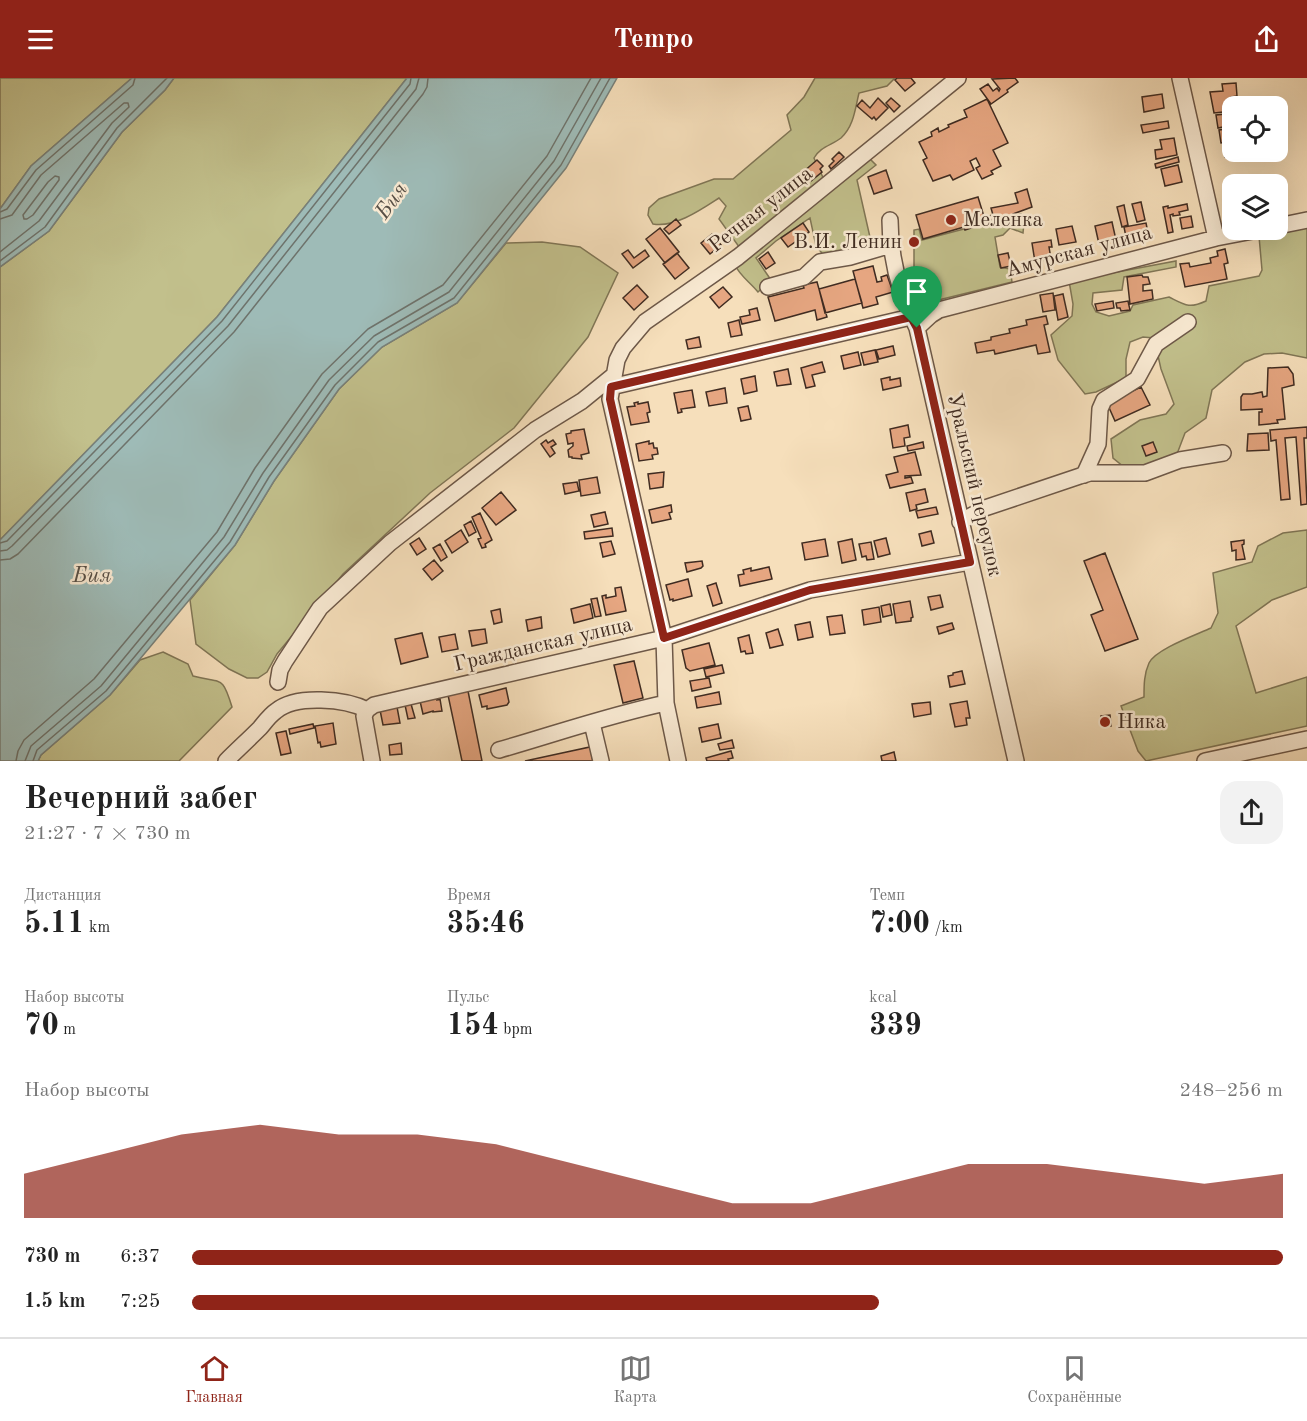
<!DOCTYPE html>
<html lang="ru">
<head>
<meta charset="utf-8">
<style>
	:root { --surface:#fff; --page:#f2f2f2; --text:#222; --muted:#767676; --line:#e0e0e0; --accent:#8f2418 }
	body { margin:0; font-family:"Old Standard TT",serif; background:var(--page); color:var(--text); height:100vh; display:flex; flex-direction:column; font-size:22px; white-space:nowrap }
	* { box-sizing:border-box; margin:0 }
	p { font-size:20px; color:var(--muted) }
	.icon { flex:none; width:33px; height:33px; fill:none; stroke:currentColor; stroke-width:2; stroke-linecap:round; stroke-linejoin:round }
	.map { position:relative; height:683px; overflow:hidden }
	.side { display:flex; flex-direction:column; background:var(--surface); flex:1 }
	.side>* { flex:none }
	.tools { position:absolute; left:1222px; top:18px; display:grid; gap:12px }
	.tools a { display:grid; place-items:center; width:66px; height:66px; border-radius:12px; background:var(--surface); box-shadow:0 6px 24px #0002; font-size:30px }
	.pin { position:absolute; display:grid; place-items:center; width:51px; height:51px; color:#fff; margin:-62px -26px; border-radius:50% 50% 50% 0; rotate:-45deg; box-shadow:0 0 6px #0007 }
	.pin .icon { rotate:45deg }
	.round { display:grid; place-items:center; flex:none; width:63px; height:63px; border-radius:18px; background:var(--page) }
	.summary { display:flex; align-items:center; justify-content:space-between; height:102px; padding:0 24px }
	h1 { font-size:33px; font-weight:600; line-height:45px }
	.stats { display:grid; grid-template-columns:repeat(3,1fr); gap:9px; height:102px; padding:6px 24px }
	.stats div { display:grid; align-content:center }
	.stats b { font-size:30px; font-weight:600 }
	.stats small { font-size:16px; font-weight:400 }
	.stats p { font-size:16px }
	.chart { height:168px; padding:12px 24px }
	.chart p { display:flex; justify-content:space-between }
	.chart svg { width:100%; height:108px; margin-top:6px; fill:var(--accent); opacity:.7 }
	ul { padding:0 24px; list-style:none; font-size:20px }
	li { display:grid; grid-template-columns:96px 72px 1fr; align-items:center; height:45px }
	li i { height:15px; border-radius:8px; background:var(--accent) }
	header { display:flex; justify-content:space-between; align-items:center; height:78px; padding:0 24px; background:var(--accent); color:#fff; font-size:27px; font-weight:600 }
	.tab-bar { display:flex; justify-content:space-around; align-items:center; height:84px; border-top:2px solid var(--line); background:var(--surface); font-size:16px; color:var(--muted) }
	.tab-bar a { display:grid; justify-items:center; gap:3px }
	.tab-bar .on { color:var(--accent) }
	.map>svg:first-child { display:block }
</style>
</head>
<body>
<header><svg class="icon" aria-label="menu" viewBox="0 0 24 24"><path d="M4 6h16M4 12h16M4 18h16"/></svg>Tempo<svg class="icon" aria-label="share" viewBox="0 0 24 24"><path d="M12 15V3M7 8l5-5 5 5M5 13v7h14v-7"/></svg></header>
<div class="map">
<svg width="1307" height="683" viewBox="0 0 1307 683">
	<rect width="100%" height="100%" fill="#f6dfbb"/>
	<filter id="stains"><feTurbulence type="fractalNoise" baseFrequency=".00333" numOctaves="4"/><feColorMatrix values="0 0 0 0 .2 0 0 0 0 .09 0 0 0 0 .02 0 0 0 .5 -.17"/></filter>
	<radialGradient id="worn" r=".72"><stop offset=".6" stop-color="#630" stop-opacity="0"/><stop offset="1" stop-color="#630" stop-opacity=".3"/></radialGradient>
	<!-- green -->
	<path fill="#c2c08c" stroke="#807656" stroke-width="1.5" d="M0,0h132l-101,88 -31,43z
		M174,0h233l-190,239 -217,223v-273l49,-36 73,-99 43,-42z
		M815,0h80l-8,8 -28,7c-4,16 -5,33 -18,45 -9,7 -21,9 -27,20l12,26 -84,67 -23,-32 7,-13 -7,-8c-17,11 -44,30 -66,26l-5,-9 1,-7 10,-9 55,-20h19l58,-49 -4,-15 17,-18z
		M867,78l9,9 -19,15 15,66 -46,12 -10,-12 -6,-28 -34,23 -20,17 15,22 -13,12c-8,-10 -18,-16 -23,-27z
		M1021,136l3,8 -1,11 -13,-5 -7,7 -8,2 5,30 10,2 2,13 -90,22 -5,-17 9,-4 -3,-11 -9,1v-43l5,-1 3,11z
		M1307,147v133l-25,-5 -18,1 -19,8 -33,28 -6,28 -21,15 -8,21 -25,13h-28l-11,-9 -2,-19 29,-19 26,-6 8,-10 -13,-35 -7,-31 -11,-1 -13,5 -4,17v19l-30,14 -11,2 -27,-34 -7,-25 21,-19 1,-12 -4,-23 107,-20v6l-52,10 -2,13 -29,3 -1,11 4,8 13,4 21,-5 3,-6 36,-8c16,8 20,12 37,4l3,-15 50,-10 3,-6 -3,-34z
		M542,164l38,5 38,26 -30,64 -74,91 -84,65 -87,81 -66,80 -10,18 -9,6h-11l-18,-9 -33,-25 -6,-44 45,-55 39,-64 65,-92 43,-42 75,-44 49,-60z
		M1307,452v57l-35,13 -36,26 20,67 51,-16v49l-161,35 -8,-10 -17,-45 23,-9c0,-12 0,-23 5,-34 7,-14 47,-28 62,-35l7,-15 -5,-40 39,-11 6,-16 25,-13z
		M163,574l25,12 5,12c29,8 29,-2 39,31l-53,54h-141l3,-6 69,-60 30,-35z"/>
	<!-- water -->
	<path fill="#9ebbb7" stroke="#78817b" stroke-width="1.5" d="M132,0h42l-9,12 -43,42 -73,99 -49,36v-58l31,-43z
		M407,0h210l-51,90 -109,135 -75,44 -43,42 -65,92 -39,64 -125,150 -69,60 -3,6h-38v-221l217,-223z"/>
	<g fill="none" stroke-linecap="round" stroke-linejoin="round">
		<!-- shore -->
		<path stroke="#6e736c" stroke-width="1.5" d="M55,98l4,1v3l-26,35 -6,4h-3l-1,-4 25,-33z
			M0,134l7,-3 29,-39 97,-85 2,-7
			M0,141l12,-4 29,-40 83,-72h4l1,4 -17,16 -73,98 -39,31
			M0,183l45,-34 72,-99 50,-50
			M0,465l7,-2 215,-220 188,-237 1,-6
			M0,473l7,-1 5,-4 216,-220 188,-237 3,-11
			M0,482l10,-1 8,-5 216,-222 189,-238 4,-7 1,-9
			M16,683l2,-10 6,-11 70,-61 123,-147 38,-64 67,-94 46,-45 75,-44 104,-129 44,-78
			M25,683l6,-15 70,-60 123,-149 39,-64 66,-93 45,-44 75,-44 105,-131 47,-83
			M33,683l4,-11 69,-59 124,-149 39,-65 66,-92 43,-43 76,-44 107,-133 49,-87"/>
	</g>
	<!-- building -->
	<path fill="#e6a681" stroke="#3f2b21" stroke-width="1.5" d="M897,0h14l4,5 -10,8 -10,-11z
		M1015,0l3,4 -11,8 1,2 -17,12 -11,-15 8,-5 5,7 4,-3 2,3 1,-2 -8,-10z
		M1236,5l1,13 -6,1 1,9h3h-2v5l-19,2 -4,-21 13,-1 -1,-7z
		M1162,16l2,14 -20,4 -2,-15z
		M878,20l10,10 -12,12 -2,-3 -2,2 -15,-13 5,-6 8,8z
		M891,20l9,8 -6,6 -8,-9z
		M987,21l21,44 -15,7 8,16 -10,5 2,3 -11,5 -6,-11 4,-2 -4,-8 -6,3 4,9 -21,10 -3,-5 -17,6 -10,-21 4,-2 -8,-16 13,-6 -1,-4 7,-4 1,4 10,-5 -1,-2 19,-8 -3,-7z
		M1226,36l2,12 -10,2 -2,-13z
		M1168,43l1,7 -26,5 -2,-8z
		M1233,50v13l-12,2 -2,-13z
		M1174,60l3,17 -21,4 -1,-9 7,-1 -2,-9z
		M1233,66l2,11 -10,2 -2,-11z
		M839,74l5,5 -13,12 -2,-3 5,-5 -2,-2z
		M1178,79l1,5 -23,6 -1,-4z
		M817,82l6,6 -3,3 2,3 -11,9 -8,-9z
		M1178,87l4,17 -17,4 -4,-17z
		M886,92l6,18 -18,6 -6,-17z
		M1027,111l5,18 -19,7 1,4 -15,4 -1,-4 -12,4 -2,-5 9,-2 -2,-7 27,-5 -3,-10z
		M978,119l8,26 -21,7 -1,-3 -41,12 -7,-24z
		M1141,124l4,18 -8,2 -5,-18z
		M1187,126l1,6 -9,2 1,3 -7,1v-2l-3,1 3,17 -5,1 -5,-26 5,-1v2z
		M1124,127l4,20 -6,2 -5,-20z
		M1191,138l2,11 -11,2 -2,-11z
		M676,141l5,6 -12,9 -5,-5z
		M1112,144l4,18 -17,4 -4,-18z
		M803,145l6,9 -21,15 -7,-9z
		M1146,145l3,15 -22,4 -3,-15z
		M1072,148l4,16 -17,3 -3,-16z
		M660,150l19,24 -14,11 -19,-24z
		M712,156l9,11 -11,9 -9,-11z
		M1051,162l1,7h-3l2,12 -16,3 -3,-19z
		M1225,171l3,14 -4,1 3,15 -42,8 -5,-23 9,-1 1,4 21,-4 -1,-5 8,-2 -1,-5z
		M628,172l6,8 11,-8 4,6 -16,12 -11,-14z
		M768,174l7,11 -9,6 -7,-10z
		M677,175l12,15 -14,11 -12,-15z
		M1008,175l3,13 -10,2 -3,-13z
		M873,188l4,16 5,-1 -1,-4 6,-2 6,17 -17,5 2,7 -15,4 -10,-37z
		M1142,197l1,2h5l2,7 -7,1v6l9,-1 1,9 -23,5 -3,-27z
		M855,201l7,24 -37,10 -6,-24z
		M817,204l10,35 -10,3 -2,-10 -40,11 -7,-24 36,-9 -1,-3z
		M637,207l11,12 -14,13 -11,-12z
		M723,209l9,10 -13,11 -9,-11z
		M1053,215l2,17 -12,2 -3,-17z
		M1063,216l5,23 -10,3 -4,-24z
		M1113,223l1,7 -17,3 -2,-7z
		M1128,223l2,9 -9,1 -1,-3h-3l-1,-5z
		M757,230l3,12 -18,4 -2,-7 10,-2 -1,-5z
		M1046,238l2,8 -4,1 6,27 -12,2 -2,-9 -41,9 -1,-4 -17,3 -2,-10 16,-3v-3l19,-4 -1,-4 18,-4 -1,-5z
		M739,242l3,15 -11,2 -3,-14z
		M699,259l2,10 -13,2 -2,-9z
		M893,268l2,9 -16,4 -3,-9z
		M875,272l3,12 -14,3 -3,-12z
		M858,274l3,13 -17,4 -3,-13z
		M822,284l3,10 -13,3 3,11 -9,2 -5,-20z
		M1288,289l5,7 1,11 -12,3 3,31 -8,1 1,3 -19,2v-13h3v-3l-21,1v-13l2,-3h9l10,-2 1,5 4,-1 1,-28z
		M788,291l3,15 -14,2 -3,-14z
		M755,298l2,15 -13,3 -3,-15z
		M890,299v3l10,-2 1,8 -18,4 -2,-11z
		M1141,309l9,18 -35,16 -8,-18z
		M725,310l2,15 -18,3 -3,-14z
		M692,312l3,17 -14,2 1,3 -4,1 -4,-20z
		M638,324v2l10,-2 2,10 -3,1 2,9 -18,3 -4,-18 8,-1 -1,-3z
		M748,328l3,13 -10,2 -3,-13z
		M908,347l2,12 -6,1 1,8 -12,2 -3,-19z
		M1307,349v11h-3l3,66 -6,1 -5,-68 -11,1 5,61 -9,1 -5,-60 -5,1 -1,-11z
		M584,351l5,24 -8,2 1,4 -10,-1v-1h-3l-1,-7 5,-4v-3l-5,1 -2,-10 5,-1v-2z
		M1268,355l1,17 -22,1 1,-17z
		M546,362l2,3 5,-3 3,4 -5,3 4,6 -5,4 -9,-13z
		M649,363v3l4,-1 1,5h3l1,6 -6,1 1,4 -14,2 -3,-17z
		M923,364l1,6 -16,3 -1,-5z
		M1153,364l4,10 -11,4 -4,-10z
		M915,374l6,23 -16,1v2l6,-1 2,6 -23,5 -4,-13 12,-3 -4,-15z
		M664,394l-1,15 -13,2 -2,-15z
		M597,399l3,16 -19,3 -2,-16z
		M577,404l2,9 -14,3 -2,-10z
		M925,411l3,13 -12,3 1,4 -7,2 -4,-18z
		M501,414l15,18 -20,15 -14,-17z
		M671,427l1,7 -3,1 2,6 -19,4 -3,-13z
		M936,429l2,7 -20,4 -2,-7z
		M605,434l3,12 -14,3 -3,-12z
		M480,435l12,27 -7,4 1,3 -4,1 -4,-9 3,-1 -9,-21z
		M471,443l5,11 -7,4 -5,-11z
		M612,450l1,8 -28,3 -1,-7z
		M461,452l7,12 -16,11 -7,-12z
		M931,453l3,12 -12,3 -3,-12z
		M419,460l7,11 -9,6 -7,-11z
		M886,460l4,16 -12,3 -4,-16z
		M825,461l3,17 -23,4 -3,-17z
		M852,461l4,21 -14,3 -4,-21z
		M1244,462v4l-2,1 3,14 -9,1v-10l-4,1 -1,-9z
		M611,463l4,13 -12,3 -3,-14z
		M871,464l3,17 -7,1 -1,-4 -4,1 -3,-13z
		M440,466l7,13 -6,4 -8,-13z
		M1105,475l33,86 -33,12 -14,-36 12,-5 -19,-49z
		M434,482l9,11 -11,9 -9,-11z
		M702,483l1,5 -2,2 -14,4 -2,-9z
		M769,489l3,12 -32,7 -2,-11 6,-1 -1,-4 8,-2v3z
		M688,501l4,17 -19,5v-2l-3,1 -4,-15z
		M716,505l6,20 -9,3 -6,-20z
		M621,509l5,24 -20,4 -4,-19 4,-1v3l10,-2 -1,-8z
		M940,517l3,12 -12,3 -3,-13z
		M597,520l4,18 -6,1 -4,-18z
		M910,523l3,16 -2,1v3l-15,2 -3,-19z
		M590,526l3,14 -19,5 -3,-14z
		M890,526l2,11 -9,2 -2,-11z
		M879,529l2,15 -17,3 -2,-15z
		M500,531l2,13 -8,2 -3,-13z
		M842,537l3,18 -15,2 -3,-18z
		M541,539l1,11 -14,3 -2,-11z
		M810,544l3,15 -15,3 -3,-15z
		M952,545l2,6 -15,5 -2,-7z
		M485,551l2,14 -15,3 -3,-15z
		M778,551l5,16 -13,3 -4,-15z
		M422,555l6,24 -27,7 -6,-25z
		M455,556l3,15 -16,3 -3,-15z
		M749,557l4,18 -7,1 -1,-3 -4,1 -3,-14z
		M709,565l6,22 -25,6 -4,-3 -4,-18z
		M634,583l9,37 -20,5 -9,-38z
		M722,587l2,8 -18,4 -2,-8z
		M962,593l3,13 -15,3 -2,-11 5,-1v-2z
		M709,600l2,9 -19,4 -2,-10z
		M506,610l3,14 -2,3 -20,4v-3l-5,1 -3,-12z
		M468,613l14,70h-20l-14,-66z
		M719,614l2,12 -24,4 -2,-11z
		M437,620v2l3,-1 2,12 -9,1v-1l-10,3 -3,-13z
		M967,623l3,17h-4l1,7 -12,2 -5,-23z
		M930,624l1,12 -17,3 -2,-13z
		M411,626l4,14 -7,1 -3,-14z
		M397,629l3,16 -17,2 -3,-15z
		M1110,637l1,11h-9l-1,-10z
		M333,645l3,21 -15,3 -1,-5 -2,1 -3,-17z
		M313,646l1,4 -24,6 -1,-5z
		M718,646l3,14 -19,4 -3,-14z
		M286,653l5,22 -10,2 -5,-22z
		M732,662l2,8 -14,2 -2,-6z
		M401,665l1,11 -12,1 -1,-10z
		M590,669l3,14h-68z
		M731,673l2,7 -5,1 1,2h-22l-1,-3z
		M894,674l2,9h-14l-1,-5z"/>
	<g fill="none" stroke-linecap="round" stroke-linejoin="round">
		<defs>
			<path id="minor" d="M1180,0l36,160
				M890,142c0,37 10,75 27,108l99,433
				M1278,148l29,-6
				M768,209l36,-10 16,-15 30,-5 41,-12
				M917,250l14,-13 8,-5 277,-72 42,-8
				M611,309l300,-70
				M1084,397l14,-31 2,-35 4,-9 33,-21 19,-35 32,-22
				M960,444l25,-14 95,-32 10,-3h55l35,-13 43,-7
				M278,604l2,-12 5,-9 35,-53 70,-65 145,-113 47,-29 32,-26
				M592,645l9,38
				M499,672c56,-16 110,-35 167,-47
				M226,683c11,-11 23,-22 34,-33 5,-6 10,-13 16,-17 20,-17 70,-12 91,-1
				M372,683l-8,-45 3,-6 7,-5 290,-67 146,-48 160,-28
				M678,683l-12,-58 -2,-65 -54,-239 7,-39 6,-12 22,-26 93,-65 220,-179
				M1205,683l102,-22"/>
		</defs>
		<!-- minor casing -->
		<use href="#minor" stroke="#6d5848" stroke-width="18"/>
		<!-- minor -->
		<use href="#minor" stroke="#f9ead3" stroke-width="15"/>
	</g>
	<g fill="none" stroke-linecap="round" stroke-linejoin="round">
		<defs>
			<path id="route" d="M911,239l6,11 53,234 -160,28 -146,48 -54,-239 1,-12z"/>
		</defs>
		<!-- route casing -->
		<use href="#route" stroke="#fff" stroke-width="12"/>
		<!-- route -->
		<use href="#route" stroke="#8f2418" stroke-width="8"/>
	</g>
	<!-- markers -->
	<g fill="#8f2418" stroke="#f9ead3" stroke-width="2">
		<circle cx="951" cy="142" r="6"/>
		<circle cx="914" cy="164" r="6"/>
		<circle cx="1105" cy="644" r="6"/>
	</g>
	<g text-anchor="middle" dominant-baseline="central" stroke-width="5" stroke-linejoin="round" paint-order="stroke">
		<!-- street labels -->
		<g font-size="21" fill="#3f2b21" stroke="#f9ead3">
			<text transform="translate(761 132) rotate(-38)">Речная улица</text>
			<text transform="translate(1079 174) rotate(-15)">Амурская улица</text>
			<text transform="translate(974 407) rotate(77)">Уральский переулок</text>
			<text transform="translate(543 567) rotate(-13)">Гражданская улица</text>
		</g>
		<!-- poi labels -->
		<g font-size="21" fill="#3f2b21" stroke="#f9ead3" text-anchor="start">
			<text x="963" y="142">Меленка</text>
			<text x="902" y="164" text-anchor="end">В.И. Ленин</text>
			<text x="1117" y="644">Ника</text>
		</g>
		<!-- water labels -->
		<g font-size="22" font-style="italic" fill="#574f46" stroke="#f9ead3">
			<text transform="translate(392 123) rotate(-55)">Бия</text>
			<text x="92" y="498">Бия</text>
		</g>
	</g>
	<rect width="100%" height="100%" filter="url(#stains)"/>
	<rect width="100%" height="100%" fill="url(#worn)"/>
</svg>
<div class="tools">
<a><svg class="icon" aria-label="locate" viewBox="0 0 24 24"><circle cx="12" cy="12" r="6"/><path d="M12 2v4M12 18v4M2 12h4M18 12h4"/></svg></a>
<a><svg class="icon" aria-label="layers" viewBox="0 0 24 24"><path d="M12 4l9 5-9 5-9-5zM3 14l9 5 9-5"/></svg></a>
</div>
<div class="pin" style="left:917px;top:250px;background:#1e9e55"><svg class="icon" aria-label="arrive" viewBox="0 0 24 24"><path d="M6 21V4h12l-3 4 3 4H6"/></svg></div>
</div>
<section class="side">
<div class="summary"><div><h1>Вечерний забег</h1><p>21:27 · 7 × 730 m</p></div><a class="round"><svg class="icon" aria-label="share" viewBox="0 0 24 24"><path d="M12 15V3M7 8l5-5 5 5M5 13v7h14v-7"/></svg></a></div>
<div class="stats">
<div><p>Дистанция</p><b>5.11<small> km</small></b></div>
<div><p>Время</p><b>35:46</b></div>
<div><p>Темп</p><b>7:00<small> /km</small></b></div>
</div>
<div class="stats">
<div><p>Набор высоты</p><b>70<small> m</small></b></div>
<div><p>Пульс</p><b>154<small> bpm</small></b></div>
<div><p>kcal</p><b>339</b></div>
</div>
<div class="chart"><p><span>Набор высоты</span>248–256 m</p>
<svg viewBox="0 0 160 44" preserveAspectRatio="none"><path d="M0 44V26L10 18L20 10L30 6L40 10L50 10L60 14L70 22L80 30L90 38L100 38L110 30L120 22L130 22L140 26L150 30L160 26V44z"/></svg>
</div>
<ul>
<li><b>730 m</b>6:37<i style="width:100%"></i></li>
<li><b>1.5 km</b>7:25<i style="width:63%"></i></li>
</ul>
</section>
<nav class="tab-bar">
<a class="on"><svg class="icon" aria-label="home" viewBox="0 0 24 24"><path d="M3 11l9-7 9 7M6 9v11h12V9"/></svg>Главная</a>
<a><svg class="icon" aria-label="map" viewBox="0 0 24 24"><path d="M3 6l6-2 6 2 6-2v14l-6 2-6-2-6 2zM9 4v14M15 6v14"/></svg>Карта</a>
<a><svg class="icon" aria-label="saved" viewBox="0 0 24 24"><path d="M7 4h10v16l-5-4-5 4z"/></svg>Сохранённые</a>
</nav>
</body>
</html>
